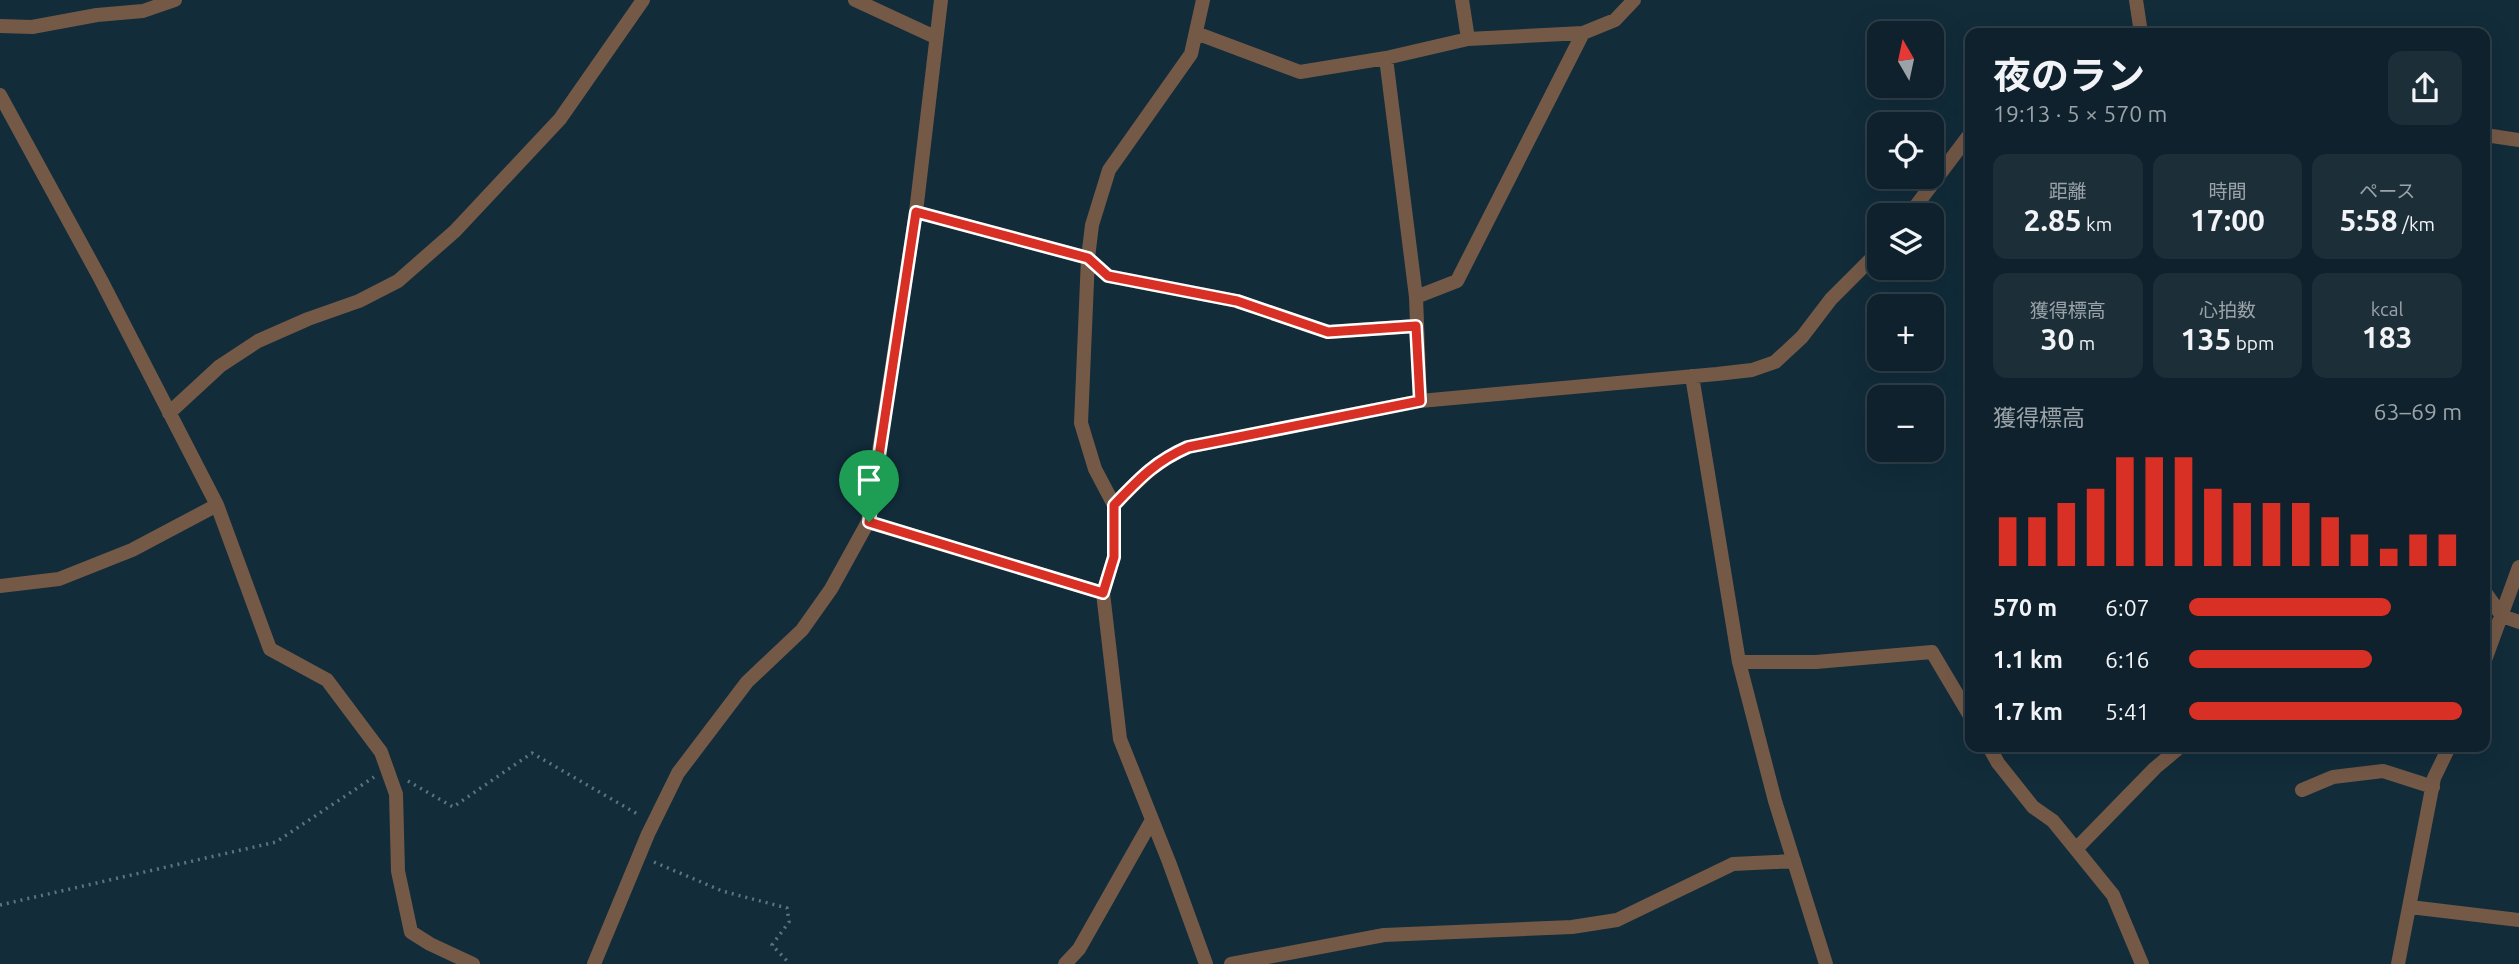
<!DOCTYPE html>
<html lang="ja">
<head>
<meta charset="utf-8">
<style>
	:root { --surface:#0e212c; --page:#1c2e38; --text:#f1f3f6; --muted:#9ba3a9; --line:#2e3e48; --accent:#d93025 }
	body { margin:0; font-family:Ubuntu,"Noto Sans JP",sans-serif; background:var(--page); color:var(--text); height:100vh; display:flex; flex-direction:column; font-size:26px; white-space:nowrap }
	* { box-sizing:border-box; margin:0 }
	p { font-size:23px; color:var(--muted) }
	.icon { flex:none; width:38px; height:38px; fill:none; stroke:currentColor; stroke-width:2; stroke-linecap:round; stroke-linejoin:round }
	.map { position:relative; flex:1; overflow:hidden }
	.sheet { position:absolute; left:1965px; top:28px; width:525px; height:724px; display:flex; flex-direction:column; background:var(--surface); border-radius:14px; box-shadow:0 7px 28px #0002,0 0 0 2px var(--line) }
	.sheet>* { flex:none }
	.needle { width:46px; rotate:351deg }
	.controls { position:absolute; left:1867px; top:21px; display:grid; gap:14px }
	.controls a { display:grid; place-items:center; width:77px; height:77px; border-radius:14px; background:var(--surface); box-shadow:0 7px 28px #0002,0 0 0 2px var(--line); font-size:35px }
	.pin { position:absolute; display:grid; place-items:center; width:60px; height:60px; color:#fff; margin:-72px -30px; border-radius:50% 50% 50% 0; rotate:-45deg; box-shadow:0 0 7px #0007 }
	.pin .icon { rotate:45deg }
	.round { display:grid; place-items:center; flex:none; width:74px; height:74px; border-radius:14px; background:var(--page) }
	.headline { display:flex; align-items:center; justify-content:space-between; height:119px; padding:0 28px }
	h1 { font-size:38px; font-weight:700; line-height:52px }
	.metrics { display:grid; grid-template-columns:repeat(3,1fr); gap:10px; height:119px; padding:7px 28px }
	.metrics div { display:grid; align-content:center; border-radius:14px; background:var(--page); text-align:center }
	.metrics b { font-size:30px; font-weight:700 }
	.metrics small { font-size:19px; font-weight:400 }
	.metrics p { font-size:19px }
	.chart { height:196px; padding:14px 28px }
	.chart p { display:flex; justify-content:space-between }
	.chart svg { width:100%; height:126px; margin-top:7px; stroke:var(--accent); stroke-width:6 }
	ul { padding:0 28px; list-style:none; font-size:23px }
	li { display:grid; grid-template-columns:112px 84px 1fr; align-items:center; height:52px }
	li i { height:18px; border-radius:9px; background:var(--accent) }
	.map>svg:first-child { display:block }
</style>
</head>
<body>
<div class="map">
<svg width="2519" height="964" viewBox="0 0 2519 964">
	<rect width="100%" height="100%" fill="#122c3a"/>
	<g fill="none" stroke-linecap="round" stroke-linejoin="round">
		<!-- path -->
		<path stroke="#577788" stroke-width="3.5" stroke-dasharray="2 5" stroke-linecap="butt" d="M408,781l45,26 79,-54 107,62
			M654,862l68,29 65,17 2,14 -17,23 18,19
			M0,905l276,-63 98,-65"/>
		<!-- minor -->
		<path stroke="#755947" stroke-width="14" d="M855,0l80,37
			M1462,0l6,39
			M2136,0l5,33
			M0,26l32,1 65,-12 46,-4 32,-11
			M1196,33l104,39 86,-14
			M0,95l101,185 116,225 53,144 57,31 54,72 15,42 2,77 13,61 19,12 43,20
			M2485,135l34,5
			M916,212l172,46 20,18 129,25 91,31 88,-6
			M1909,215l61,-81
			M1416,297l41,-16 126,-248
			M1692,376l47,286 36,139 51,163
			M1420,401l-4,-104 -30,-239 82,-19 115,-6 32,-13 19,-20
			M169,413l51,-47 38,-25 50,-22 51,-18 39,-20 57,-50 105,-112 83,-119
			M1114,505l-19,-36 -14,-46 7,-165 4,-33 17,-55 82,-116 12,-54
			M868,522l235,71
			M0,586l59,-7 73,-29 85,-45
			M2485,592l17,24 17,6
			M2485,660l34,-93
			M1739,662h77l116,-10 38,64
			M1989,747l9,16 35,44 20,14 60,74 29,69
			M2302,790l31,-13 50,-6 50,16
			M2077,848l78,-80 25,-21
			M2410,907l109,13
			M594,964l54,-130 30,-61 69,-91 55,-52 29,-41 37,-67 48,-310 25,-212
			M1065,964l14,-15 73,-129
			M1206,964l-37,-102 -49,-123 -17,-146 11,-36v-52c26,-26 40,-43 74,-58l232,-46 297,-27 35,-4 23,-8 27,-25 29,-38 49,-49
			M1231,964l153,-29 188,-8 45,-7 116,-56 61,-3
			M2398,964l36,-186 15,-31"/>
	</g>
	<g fill="none" stroke-linecap="round" stroke-linejoin="round">
		<defs>
			<path id="route" d="M916,212l172,46 20,18 129,25 91,31 88,-6 4,75 -232,46c-34,15 -49,32 -74,58v52l-11,36 -234,-71z"/>
		</defs>
		<!-- route casing -->
		<use href="#route" stroke="#fff" stroke-width="14"/>
		<!-- route -->
		<use href="#route" stroke="#d93025" stroke-width="9"/>
	</g>
</svg>
<div class="controls">
<a><svg class="needle" viewBox="-14 -14 28 28"><path d="M0-13l5 13h-10z" fill="#e53935"/><path d="M0 13l5-13h-10z" fill="#9ba3a9"/></svg></a>
<a><svg class="icon" aria-label="locate" viewBox="0 0 24 24"><circle cx="12" cy="12" r="6"/><path d="M12 2v4M12 18v4M2 12h4M18 12h4"/></svg></a>
<a><svg class="icon" aria-label="layers" viewBox="0 0 24 24"><path d="M12 4l9 5-9 5-9-5zM3 14l9 5 9-5"/></svg></a>
<a>+</a>
<a>−</a>
</div>
<div class="pin" style="left:869px;top:522px;background:#1e9e55"><svg class="icon" aria-label="arrive" viewBox="0 0 24 24"><path d="M6 21V4h12l-3 4 3 4H6"/></svg></div>
<section class="sheet">
<div class="headline"><div><h1>夜のラン</h1><p>19:13 · 5 × 570 m</p></div><a class="round"><svg class="icon" aria-label="share" viewBox="0 0 24 24"><path d="M12 15V3M7 8l5-5 5 5M5 13v7h14v-7"/></svg></a></div>
<div class="metrics">
<div><p>距離</p><b>2.85<small> km</small></b></div>
<div><p>時間</p><b>17:00</b></div>
<div><p>ペース</p><b>5:58<small> /km</small></b></div>
</div>
<div class="metrics">
<div><p>獲得標高</p><b>30<small> m</small></b></div>
<div><p>心拍数</p><b>135<small> bpm</small></b></div>
<div><p>kcal</p><b>183</b></div>
</div>
<div class="chart"><p><span>獲得標高</span>63–69 m</p>
<svg viewBox="0 0 160 44" preserveAspectRatio="none"><path d="M5 44V27M15 44V27M25 44V22M35 44V17M45 44V6M55 44V6M65 44V6M75 44V17M85 44V22M95 44V22M105 44V22M115 44V27M125 44V33M135 44V38M145 44V33M155 44V33"/></svg>
</div>
<ul>
<li><b>570 m</b>6:07<i style="width:74%"></i></li>
<li><b>1.1 km</b>6:16<i style="width:67%"></i></li>
<li><b>1.7 km</b>5:41<i style="width:100%"></i></li>
</ul>
</section>
</div>
</body>
</html>
